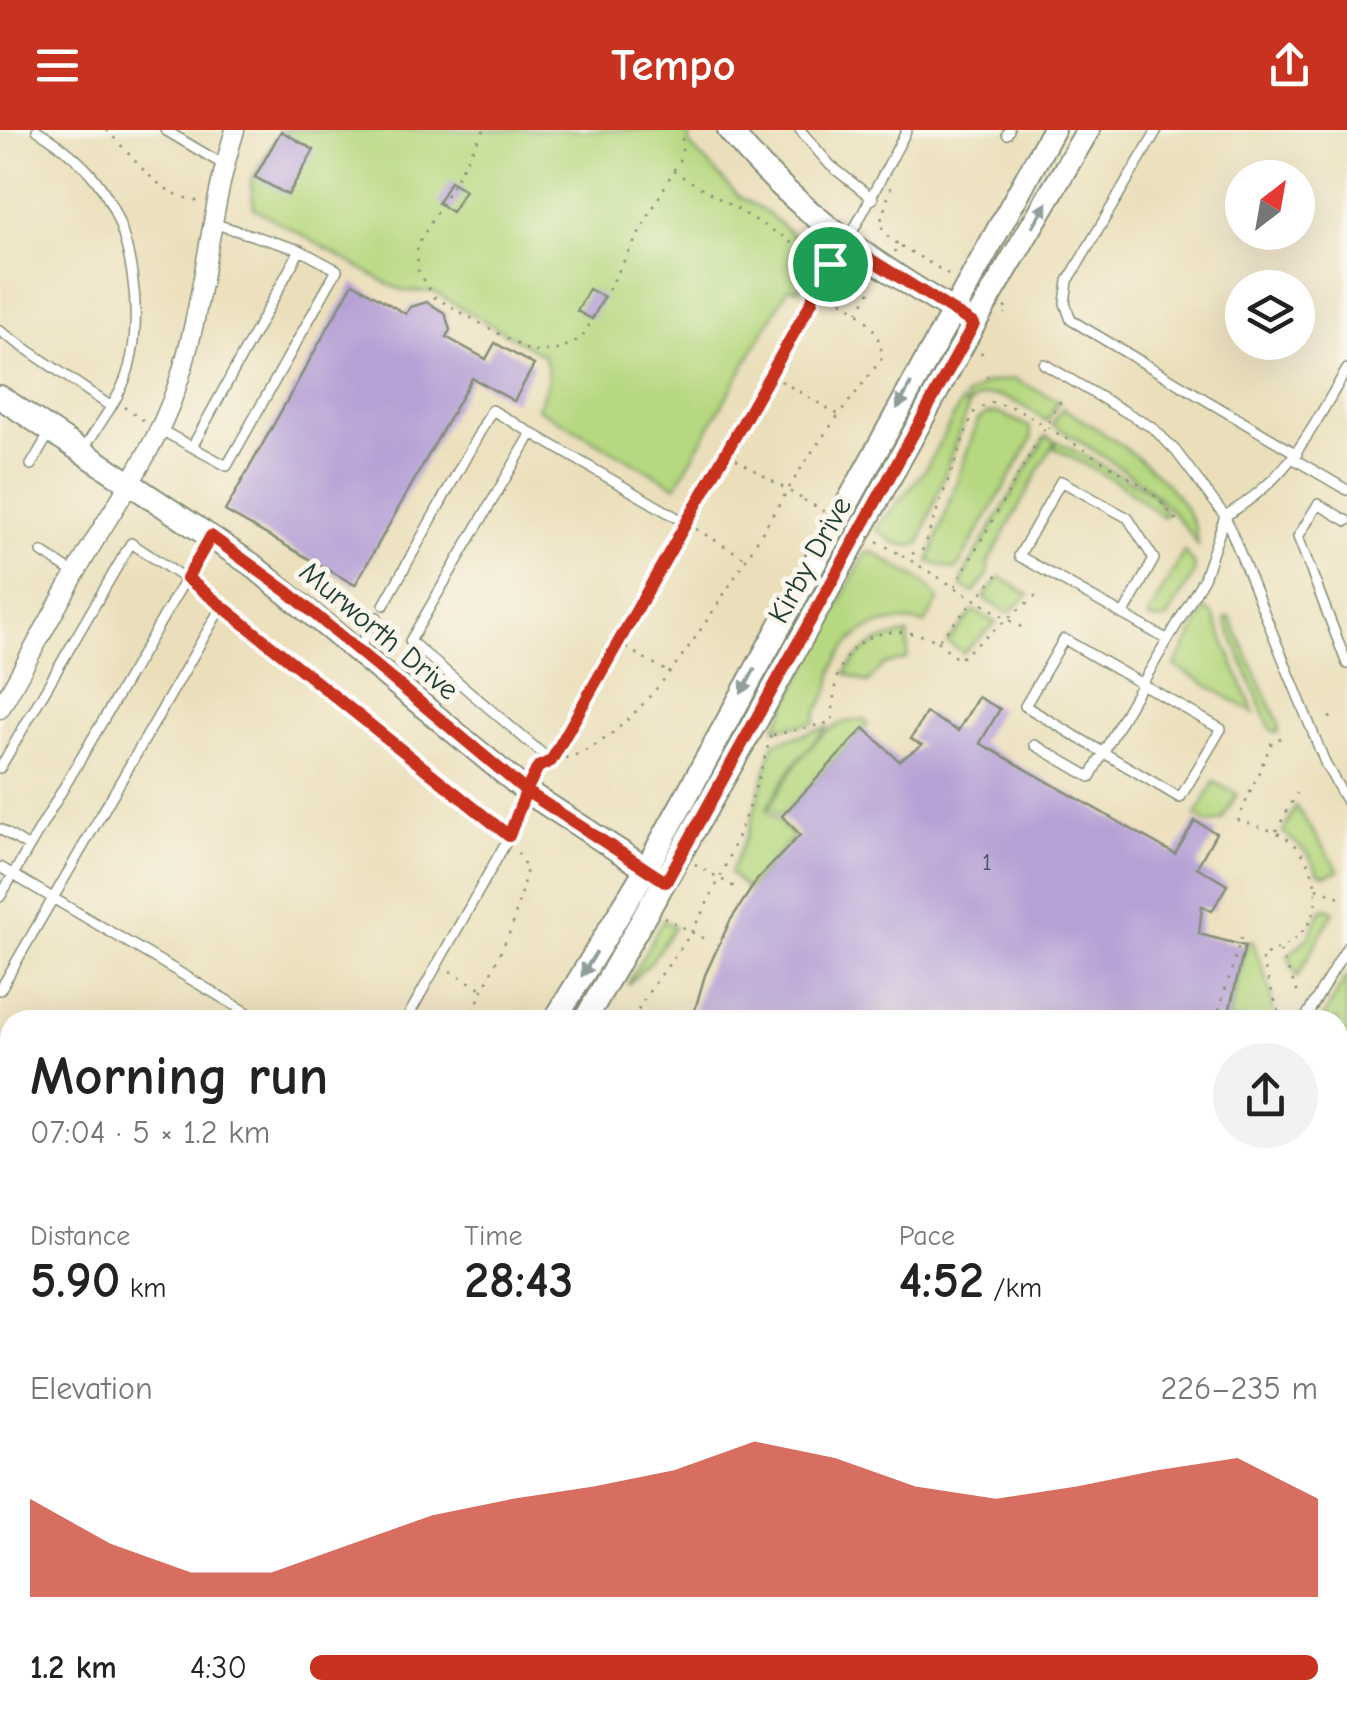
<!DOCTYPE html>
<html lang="en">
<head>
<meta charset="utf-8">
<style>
	:root { --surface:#fff; --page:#f2f2f2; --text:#222; --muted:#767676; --accent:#c8321e }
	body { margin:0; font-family:"Comic Neue",sans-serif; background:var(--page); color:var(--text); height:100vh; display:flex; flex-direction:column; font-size:38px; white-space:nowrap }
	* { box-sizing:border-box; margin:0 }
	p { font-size:32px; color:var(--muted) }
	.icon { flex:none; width:55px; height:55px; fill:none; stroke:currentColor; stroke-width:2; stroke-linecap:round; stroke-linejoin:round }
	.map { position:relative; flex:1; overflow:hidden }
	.sheet { position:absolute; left:0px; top:880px; width:1348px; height:718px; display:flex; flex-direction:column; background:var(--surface); border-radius:30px 30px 0 0; box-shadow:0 10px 40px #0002 }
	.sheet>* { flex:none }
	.needle { width:65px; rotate:31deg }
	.tools { position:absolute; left:1225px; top:30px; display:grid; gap:20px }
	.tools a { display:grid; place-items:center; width:90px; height:90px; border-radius:50%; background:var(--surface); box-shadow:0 10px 40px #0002; font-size:50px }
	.pin { position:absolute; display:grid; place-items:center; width:85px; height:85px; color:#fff; margin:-42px; border:5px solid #fff; border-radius:50%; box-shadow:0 2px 10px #0007 }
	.round { display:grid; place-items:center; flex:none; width:105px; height:105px; border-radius:52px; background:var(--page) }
	.head { display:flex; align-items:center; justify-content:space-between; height:170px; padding:0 30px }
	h1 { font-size:55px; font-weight:800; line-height:75px }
	.figures { display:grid; grid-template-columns:repeat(3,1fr); gap:15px; height:170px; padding:10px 30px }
	.figures div { display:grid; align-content:center }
	.figures b { font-size:50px; font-weight:800 }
	.figures small { font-size:28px; font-weight:400 }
	.figures p { font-size:28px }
	.chart { height:280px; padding:20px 30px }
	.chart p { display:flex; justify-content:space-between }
	.chart svg { width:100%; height:180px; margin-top:10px; fill:var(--accent); opacity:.7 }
	ul { padding:0 30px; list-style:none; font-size:32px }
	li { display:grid; grid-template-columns:160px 120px 1fr; align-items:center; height:75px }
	li i { height:25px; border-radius:12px; background:var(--accent) }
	header { display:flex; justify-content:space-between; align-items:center; height:130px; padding:0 30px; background:var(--accent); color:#fff; font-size:45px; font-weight:800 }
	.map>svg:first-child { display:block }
</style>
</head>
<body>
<header><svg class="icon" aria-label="menu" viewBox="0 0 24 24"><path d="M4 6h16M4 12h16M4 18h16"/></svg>Tempo<svg class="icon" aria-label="share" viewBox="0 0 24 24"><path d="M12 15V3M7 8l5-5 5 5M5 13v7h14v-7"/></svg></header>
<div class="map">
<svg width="1347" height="1597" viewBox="0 0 1347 1597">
	<rect width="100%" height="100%" fill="#fbf7ec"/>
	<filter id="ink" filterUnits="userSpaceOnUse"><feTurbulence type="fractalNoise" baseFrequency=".01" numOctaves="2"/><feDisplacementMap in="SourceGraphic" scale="20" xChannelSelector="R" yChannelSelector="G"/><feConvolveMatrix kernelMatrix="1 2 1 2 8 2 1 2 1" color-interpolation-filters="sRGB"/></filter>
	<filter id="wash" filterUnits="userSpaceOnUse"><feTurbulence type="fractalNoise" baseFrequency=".0048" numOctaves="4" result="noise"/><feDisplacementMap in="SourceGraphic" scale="40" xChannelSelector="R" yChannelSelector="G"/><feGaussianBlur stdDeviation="2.25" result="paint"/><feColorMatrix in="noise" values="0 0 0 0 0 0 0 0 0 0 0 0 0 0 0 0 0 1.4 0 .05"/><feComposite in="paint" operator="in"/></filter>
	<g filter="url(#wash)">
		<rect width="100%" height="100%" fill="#ebdfbb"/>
		<!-- green -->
		<path fill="#b6d880" stroke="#6a8a5a" stroke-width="2.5" d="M281,0h408v14l49,52 29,16 41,37 8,15 -19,26 -8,-3 -113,199 -139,-78c9,-17 16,-35 6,-53l-109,-63 -29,-1 -13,-5 -138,-78 -3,-27z
			M1014,249l45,22 -12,20c-22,-14 -56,-40 -78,-16l-4,-8 21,-14z
			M962,271l6,7 -48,135c-17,8 -32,-4 -44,-14l49,-59z
			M1063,278c44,26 133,80 135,137 -39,-60 -88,-84 -146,-121z
			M1000,283l30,14 2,12 -76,131 -27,-8 49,-142 8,-6z
			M1046,306l9,5 -68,124 2,8 -15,20 -13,-7 6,-17z
			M1057,311l84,46 11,7 14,20 -4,3 -42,-33 -66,-36z
			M1184,421l11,15 -1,8 -28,46h-16l-2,-3z
			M866,422l8,1 51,30 14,16 -14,25c-40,-9 -77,5 -92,47 -2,7 -2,17 -6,23 -6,12 -11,15 -13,29l-39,5z
			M1000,447l29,18 -21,18 -24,-15z
			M1206,480l7,4 41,99 -79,-47z
			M974,481l22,12 -33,30 -16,-11z
			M1230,487l49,107 -1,8 -6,-1 -3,-5 -44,-107z
			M908,504l-1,25 -24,6 -15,18 -23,-10c17,-25 33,-35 63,-39z
			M864,589l4,5 -86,92 -13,-8c14,-26 43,-73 71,-84 7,-3 16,-3 24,-5z
			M827,597l-35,40 -24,39 -1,5 27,25 -47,54 -17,-17 18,-40 26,-90z
			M1214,652l23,12 -15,26 -13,4 -13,-8z
			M1296,676l43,65 -13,4 -7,-2 -11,-19 -25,-22z
			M1327,778l7,3 -37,66 -9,-21 22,-21 10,-24z
			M663,790l11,7 -24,36 -23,22z
			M1247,812h6c7,23 22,52 20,78h-45z
			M1347,846v197l-9,8v-161h-16z
			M1338,1435l9,7v68l-9,-5z"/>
		<g id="blocks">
			<!-- building -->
			<path fill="#b6a1d6" d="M281,1l33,19 -26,45 -33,-18z
				M450,51l15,9 -13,22 -14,-9z
				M353,153l53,31 4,-7 17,-5 18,11 5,17 -4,7 40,22 9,-16 39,22 -20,36 -42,-23 -117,207 -130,-74z
				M589,159l15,8 -12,22 -15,-8z
				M978,567l22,12 -20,34 195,111 20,-33 21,12 -19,34 30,18 -15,26 -10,-5 -3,28 46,12 -18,74h-535l13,-45 25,-54 27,-41 43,-45 -18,-19 82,-88 35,33 23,-16 -11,-6 15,-26 32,18z"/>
		</g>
	</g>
	<g filter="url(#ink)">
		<use href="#blocks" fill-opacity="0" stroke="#858e78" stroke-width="2.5"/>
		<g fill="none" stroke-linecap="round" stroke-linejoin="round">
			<defs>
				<path id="lane" d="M37,0c22,14 42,29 58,49 38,47 51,143 31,198 -9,25 -29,50 -43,73
					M165,0l59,35
					M800,0l30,35 43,34
					M1157,0l-89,151 -3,22 6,17 226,134
					M1007,4l2,-4
					M0,201l110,75
					M1044,234l109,64 22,22 50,66 101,249 21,37
					M159,299l68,37 110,-196 -37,-20 -88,-27
					M532,303l-122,208 141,120
					M192,317l108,-197
					M1294,329l53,31
					M31,335l18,-31
					M1347,391l-29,-17 -20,33 49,127
					M42,422l33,22
					M384,475l108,-195 194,113
					M1123,485l31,-56 -26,-41 -67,-37 -42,75 149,84
					M359,518l18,-31
					M1035,615l55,32c17,-31 34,-62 52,-93l79,45 -41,69 -155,-92 39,-67 78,45 62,-106 21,-62c65,-38 85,-85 122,-147
					M0,638l131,-225 92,61 286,233
					M0,699l29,18
					M0,737l260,153
					M0,767l210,-360
					M0,860l223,-386
					M406,890l103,-183 29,-70 13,-6 261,-460 3,-19 31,-38 61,-114
					M1304,890l43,-73
					M0,1055l10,7
					M0,1162l10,7
					M0,1207l10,6
					M0,1249l10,6
					M0,1347l10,6
					M1338,1557l9,1
					M79,1588v9
					M737,1588l16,9
					M86,1597l12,-9
					M530,1597l5,-9
					M886,1597l5,-9
					M1266,1597l5,-9"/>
				<path id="street" d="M0,579c31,-55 61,-111 93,-166 30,-49 64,-99 83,-154 29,-84 32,-174 59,-259"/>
				<path id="secondary" d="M729,0c67,82 144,133 234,187
					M0,267l251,167 275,227 133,86
					M555,890l91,-151 407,-739
					M585,890l169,-295 220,-401 114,-194
					M0,1111l10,7
					M132,1597l6,-9
					M175,1597l6,-9"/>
			</defs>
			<!-- lane casing -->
			<use href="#lane" stroke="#858e78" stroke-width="12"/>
			<!-- street casing -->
			<use href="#street" stroke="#858e78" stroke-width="21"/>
			<!-- secondary casing -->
			<use href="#secondary" stroke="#858e78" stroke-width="26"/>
			<!-- path -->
			<path stroke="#858e78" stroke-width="2.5" stroke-dasharray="2.5 8" stroke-linecap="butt" d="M106,0c32,30 47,63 95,72
				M484,0l-67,116 1,24 16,27 97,55 27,-2 24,-12 100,-183v-25
				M673,41l116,69 21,33
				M891,57l-11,37 7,12 12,9 -4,7
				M901,116l49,29
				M1004,177l5,3 -4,4
				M858,182l16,-27
				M981,224l4,-7
				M987,245l1,4
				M781,251l58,34
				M124,277l19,13
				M736,329l68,41
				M696,399l49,29
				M955,456l106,-186
				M1021,497l-118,-71 19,-5 51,-138 17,-11 26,6 135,83 30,34
				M938,511l20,19 81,-67
				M626,518l41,23
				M1329,588l8,-3
				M773,605l59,-13c2,-16 1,-33 6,-48 16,-45 61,-50 100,-33l63,-70
				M1281,608l-9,4 -34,78c17,6 36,9 51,20 27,20 38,67 13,92 -11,12 -26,19 -41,25l20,63
				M565,628c92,-20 196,-233 249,-309 22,-31 46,-61 68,-91 -1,-36 -30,-49 -57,-69
				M1276,701l21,-38
				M695,734l43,25
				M1317,758l27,11
				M664,787l46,25
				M1280,821l20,47
				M450,841l32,18
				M469,890l43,-93 15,-58 -10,-18
				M626,890l10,-7
				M634,890c11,-30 43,-62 59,-91 36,-62 59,-125 78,-194
				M1216,890l27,-88
				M1338,924l9,-5
				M1338,1521l9,7"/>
			<!-- lane -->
			<use href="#lane" stroke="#fff" stroke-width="9"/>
			<!-- street -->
			<use href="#street" stroke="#fff" stroke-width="18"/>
			<!-- secondary -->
			<use href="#secondary" stroke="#fff" stroke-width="22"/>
			<!-- path-bridge -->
			<path stroke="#858e78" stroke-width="2.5" stroke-dasharray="2.5 8" stroke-linecap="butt" d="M804,370l99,56"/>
		</g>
		<!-- one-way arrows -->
		<defs><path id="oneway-solid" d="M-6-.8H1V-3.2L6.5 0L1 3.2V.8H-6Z" transform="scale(2.5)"/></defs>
		<g fill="#8f9e9a">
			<use href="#oneway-solid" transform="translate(1040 85) rotate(-59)"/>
			<use href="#oneway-solid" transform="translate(904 266) rotate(119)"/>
			<use href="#oneway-solid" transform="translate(748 551) rotate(119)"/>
			<use href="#oneway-solid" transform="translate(589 834) rotate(121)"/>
		</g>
	</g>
	<g fill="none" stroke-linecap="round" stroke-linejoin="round" filter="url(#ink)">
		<defs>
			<path id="route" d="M830,134l-14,18 -4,19 -261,460 -13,6 -12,24 -238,-199 -77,-56 -24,42 322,258 17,-45 140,91 308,-558 -128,-80 -16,20"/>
		</defs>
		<!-- route casing -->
		<use href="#route" stroke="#fff" stroke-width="20"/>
		<!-- route -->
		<use href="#route" stroke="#c8321e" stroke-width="12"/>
	</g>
	<g text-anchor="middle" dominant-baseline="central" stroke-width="10" stroke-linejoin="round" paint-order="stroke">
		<!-- number labels -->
		<g font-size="25" fill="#45565c">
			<text x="987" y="731">1</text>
		</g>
		<!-- street labels -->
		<g font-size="30" fill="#1f3d34" stroke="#fbf7ec">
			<text transform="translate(810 430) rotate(-61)">Kirby Drive</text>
			<text transform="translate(379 501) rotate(40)">Murworth Drive</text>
		</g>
	</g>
</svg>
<div class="tools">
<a><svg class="needle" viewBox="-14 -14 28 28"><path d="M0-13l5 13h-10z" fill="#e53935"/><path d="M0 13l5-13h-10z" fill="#767676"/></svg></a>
<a><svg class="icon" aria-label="layers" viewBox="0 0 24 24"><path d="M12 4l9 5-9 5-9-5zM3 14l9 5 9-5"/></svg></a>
</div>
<div class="pin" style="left:830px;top:134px;background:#1e9e55"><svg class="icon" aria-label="arrive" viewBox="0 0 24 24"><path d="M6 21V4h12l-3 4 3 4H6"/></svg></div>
<section class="sheet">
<div class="head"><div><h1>Morning run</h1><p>07:04 · 5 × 1.2 km</p></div><a class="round"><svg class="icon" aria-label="share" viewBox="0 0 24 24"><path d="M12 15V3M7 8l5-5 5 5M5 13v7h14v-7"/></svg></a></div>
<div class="figures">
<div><p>Distance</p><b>5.90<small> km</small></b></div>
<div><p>Time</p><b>28:43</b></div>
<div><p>Pace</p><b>4:52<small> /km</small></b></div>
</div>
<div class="chart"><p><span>Elevation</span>226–235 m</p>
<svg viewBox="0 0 160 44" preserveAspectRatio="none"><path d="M0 44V20L10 31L20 38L30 38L40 31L50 24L60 20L70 17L80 13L90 6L100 10L110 17L120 20L130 17L140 13L150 10L160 20V44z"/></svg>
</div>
<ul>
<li><b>1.2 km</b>4:30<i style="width:100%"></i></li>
</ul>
</section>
</div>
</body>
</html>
